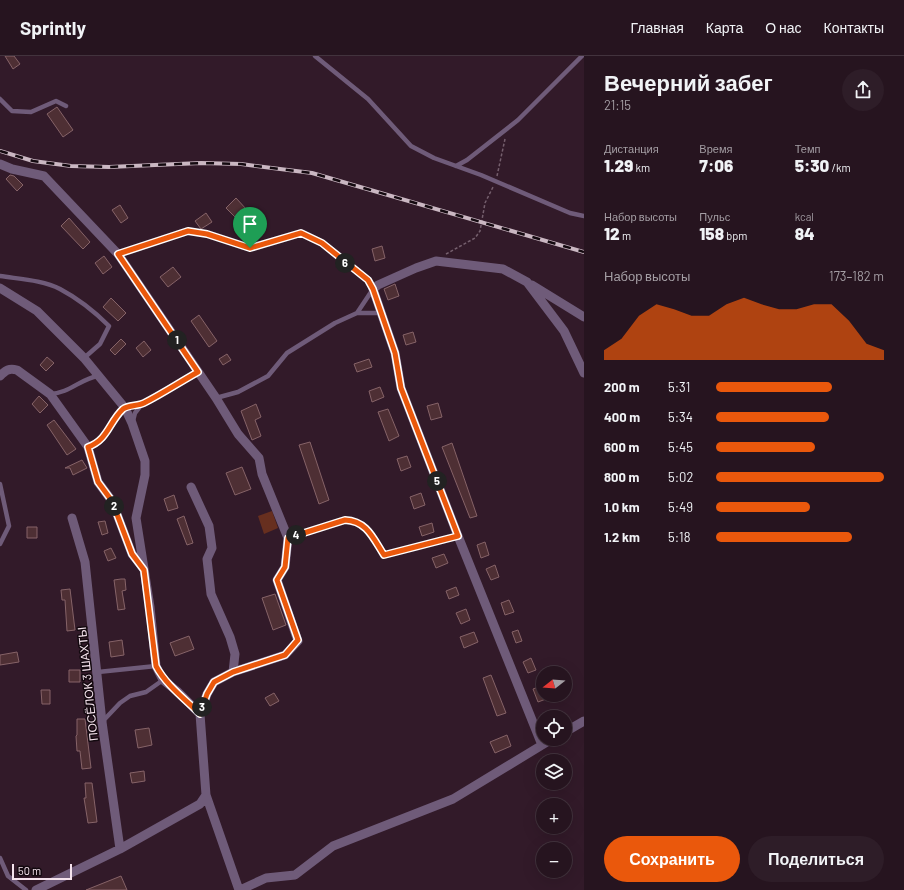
<!DOCTYPE html>
<html lang="ru">
<head>
<meta charset="utf-8">
<style>
	:root { --surface:#26141f; --page:#2e1d28; --text:#f1f3f6; --muted:#a49ea4; --line:#42333d; --accent:#ea580c }
	body { margin:0; font-family:Barlow,sans-serif; background:var(--page); color:var(--text); height:100vh; display:flex; flex-direction:column; font-size:15px; white-space:nowrap }
	* { box-sizing:border-box; margin:0 }
	p { font-size:13px; color:var(--muted) }
	.icon { flex:none; width:22px; height:22px; fill:none; stroke:currentColor; stroke-width:2; stroke-linecap:round; stroke-linejoin:round }
	.map { position:relative; flex:1; overflow:hidden }
	.details { display:flex; flex-direction:column; background:var(--surface); width:320px }
	.details>* { flex:none }
	.needle { width:26px; rotate:253deg }
	.controls { position:absolute; left:536px; top:610px; display:grid; gap:8px }
	.controls a { display:grid; place-items:center; width:36px; height:36px; border-radius:50%; background:var(--surface); box-shadow:0 4px 16px #0002,0 0 0 1px var(--line); font-size:20px }
	.scale { position:absolute; left:12px; bottom:10px; width:60px; box-sizing:border-box; padding-left:4px; border:2px solid #f5e3ed; border-top:0; font-size:11px; line-height:14px; white-space:nowrap; color:#f5e3ed; -webkit-text-stroke:3px #13090f; paint-order:stroke }
	.pin { position:absolute; display:grid; place-items:center; width:34px; height:34px; color:#fff; margin:-41px -17px; border-radius:50% 50% 50% 0; rotate:-45deg; box-shadow:0 0 4px #0007 }
	.pin .icon { rotate:45deg }
	.km { position:absolute; width:20px; height:20px; margin:-10px; border-radius:50%; background:#222; color:#fff; font-size:11px; line-height:20px; text-align:center }
	.round { display:grid; place-items:center; flex:none; width:42px; height:42px; border-radius:21px; background:var(--page) }
	.head { display:flex; align-items:center; justify-content:space-between; height:68px; padding:0 20px }
	h1 { font-size:22px; font-weight:800; line-height:30px }
	.stats { display:grid; grid-template-columns:repeat(3,1fr); gap:6px; height:68px; padding:4px 20px }
	.stats div { display:grid; align-content:center }
	.stats b { font-size:17px; font-weight:800 }
	.stats small { font-size:11px; font-weight:400 }
	.stats p { font-size:11px }
	.chart { height:112px; padding:8px 20px }
	.chart p { display:flex; justify-content:space-between }
	.chart svg { width:100%; height:72px; margin-top:4px; fill:var(--accent); opacity:.7 }
	.primary-button { display:flex; gap:8px; margin-top:auto; padding:8px 20px }
	.primary-button a { flex:1; height:46px; border-radius:24px; background:var(--accent); color:#fff; font-size:16px; font-weight:800; line-height:46px; text-align:center }
	.primary-button a+a { background:var(--page); color:var(--text) }
	ul { padding:0 20px; list-style:none; font-size:13px }
	li { display:grid; grid-template-columns:64px 48px 1fr; align-items:center; height:30px }
	li i { height:10px; border-radius:5px; background:var(--accent) }
	header { display:flex; align-items:center; gap:24px; box-sizing:border-box; height:56px; padding:0 20px; background:var(--surface); border-bottom:1px solid var(--line) }
	header strong { font-size:19px }
	nav { display:flex; gap:22px; margin-inline-start:auto; font-size:14px }
	main { display:flex; flex:1; min-height:0 }
	.map>svg:first-child { display:block }
</style>
</head>
<body>
<header>
<strong>Sprintly</strong>
<nav><a>Главная</a><a>Карта</a><a>О нас</a><a>Контакты</a></nav>
</header>
<main>
<div class="map">
<svg width="584" height="834" viewBox="0 0 584 834">
	<rect width="100%" height="100%" fill="#321a29"/>
	<!-- green -->
	<path fill="#672f1f" d="M272,455l6,17 -14,6 -6,-18z"/>
	<!-- building -->
	<path fill="#4e2f34" stroke="#866368" d="M5,0h9l6,8 -7,5z
		M57,51l16,23 -10,7 -16,-23z
		M10,119l4,1 9,9 -6,6 -11,-12z
		M236,142l11,12 -9,10 -12,-12z
		M120,149l8,13 -7,5 -9,-13z
		M206,157l6,9 -11,7 -6,-8z
		M69,162l21,24 -7,7 -22,-23z
		M382,190l3,12 -10,3 -3,-12z
		M104,200l8,11 -9,7 -8,-11z
		M173,211l8,10 -13,10 -8,-10z
		M395,228l4,12 -11,4 -4,-11z
		M111,242l15,15 -8,8 -15,-14z
		M199,259l18,26 -8,6 -18,-26z
		M413,276l3,10 -10,3 -3,-10z
		M121,283l5,5 -11,11 -5,-5z
		M144,285l7,9 -8,7 -7,-9z
		M227,298l4,6 -8,5 -4,-6z
		M47,301l7,6 -8,8 -6,-6z
		M369,303l3,8 -15,5 -3,-8z
		M380,331l4,10 -12,5 -3,-11z
		M39,340l9,9 -8,8 -8,-9z
		M438,347l4,14 -11,3 -4,-14z
		M256,348l5,13 -6,3 6,16 -9,4 -11,-29z
		M388,353l11,27 -10,5 -11,-29z
		M54,364l22,29 -9,6 -20,-30z
		M310,386l19,58 -10,4 -20,-59z
		M452,387l25,73 -7,2 -28,-71z
		M407,400l4,11 -10,4 -4,-12z
		M82,404l5,8 -14,7 -3,-7h-5z
		M242,411l9,22 -16,6 -9,-22z
		M421,437l4,12 -11,4 -4,-12z
		M174,439l4,13 -10,3 -4,-12z
		M184,460l9,27 -6,2 -10,-26z
		M105,465l3,12 -6,2 -4,-13z
		M432,467l2,9 -12,4 -3,-9z
		M27,471h10v11h-10z
		M485,486l4,13 -8,3 -4,-13z
		M111,492l5,10 -8,3 -4,-10z
		M444,498l4,9 -12,5 -4,-10z
		M495,509l4,12 -8,3 -5,-11z
		M121,523h4l1,11 -4,1 3,18 -7,1 -4,-30z
		M456,531l3,8 -10,4 -3,-8z
		M70,533l5,41 -8,1 -2,-31h-3l-1,-10z
		M275,538l11,31 -13,5 -11,-32z
		M509,544l5,12 -9,3 -4,-12z
		M466,553l4,11 -9,4 -5,-11z
		M518,574l4,11 -6,2 -4,-11z
		M474,576l4,10 -14,6 -4,-11z
		M189,580l5,13 -19,7 -5,-13z
		M122,584l2,15 -13,2 -2,-15z
		M17,596l2,10 -19,3v-10z
		M531,602l5,12 -8,3 -5,-11z
		M69,614h11v12h-11z
		M491,619l15,38 -9,3 -14,-38z
		M541,630l2,9 3,4 -8,3 -5,-13z
		M41,634h9v14h-8z
		M274,637l5,8 -9,5 -5,-8z
		M77,663h8l6,49 -9,1 -2,-18h-3l-1,-15 1,-1z
		M149,672l3,17 -14,3 -3,-18z
		M507,679l4,11 -16,7 -5,-11z
		M144,715l1,10 -13,2 -2,-10z
		M85,727h7l5,39 -9,1 -4,-25h2z
		M121,820l6,14h-41z"/>
	<g fill="none" stroke-linecap="round" stroke-linejoin="round">
		<!-- path -->
		<path stroke="#755f6d" stroke-width="1.5" stroke-dasharray="3 2" stroke-linecap="butt" d="M497,120l8,-37
			M446,198l29,-16 5,-7 5,-28 8,-16"/>
		<!-- lane -->
		<path stroke="#6f5b79" stroke-width="4.5" d="M315,0l53,43 43,47 23,12 47,17 89,38 14,3
			M0,43l12,12 19,1 25,-11 10,5
			M456,110l11,-6 51,-40 64,-64
			M118,198l70,-23 19,3 43,14 51,-15 21,10 45,37 6,9 -16,24 -22,10 -48,30 -19,23 -30,16 -22,6
			M0,220c19,3 43,4 60,13 19,10 34,22 49,37l-9,18 -16,14
			M357,257h23
			M50,338c20,-1 30,-15 48,-18
			M133,365l2,-8 7,-9 56,-32
			M88,391l9,-4 28,-35 17,-4
			M0,428l9,42 -9,18
			M288,482l57,-18c22,1 28,18 39,35l74,-19
			M98,616l58,-6
			M102,666l18,-19 10,-7 16,-4 17,-12
			M0,802l8,18 18,14"/>
		<!-- street -->
		<path stroke="#6f5b79" stroke-width="9" d="M0,108l12,5 32,7 74,78 98,144 22,36 21,24 3,16 26,64 -3,29 -8,13 21,61 -13,14 -52,17 -19,10 -7,12 -7,20 6,81 33,95
			M532,229l52,32
			M0,232l37,23 47,47 41,50 7,15 13,38v14l-9,43 14,89 6,59 7,14 14,11 23,23
			M0,320c6,-6 9,-8 17,-6l33,24 38,53 10,35 14,19 20,53 11,14
			M191,431l18,39 3,22 -5,11 4,35 19,43 5,17 -2,18
			M72,462l13,44 17,160 18,127
			M565,676l19,-11
			M542,689l-84,-209 -57,-148 -6,-35 -22,-64 5,-4 38,-17 20,-7 67,8 24,13 37,49 20,42
			M36,834l84,-41 80,-45 6,-9
			M240,834l26,-12 29,-3 38,-29 120,-47 99,-60"/>
		<defs>
			<path id="rail" d="M0,95l33,10 38,5 38,1 92,-4 40,1 71,9 272,79"/>
		</defs>
		<!-- rail casing -->
		<use href="#rail" stroke="#cab7c2" stroke-width="4"/>
		<!-- rail -->
		<use href="#rail" stroke="#13090f" stroke-width="2.5" stroke-dasharray="8" stroke-linecap="butt"/>
	</g>
	<g fill="none" stroke-linecap="round" stroke-linejoin="round">
		<defs>
			<path id="route" d="M188,175l19,3 43,14 51,-15 21,10 46,37 5,9 22,64 6,35 57,148 -74,19c-11,-17 -17,-34 -39,-35l-57,18 -3,29 -8,13 21,60 -13,15 -52,17 -19,10 -7,12 -7,20c-15,-15 -34,-29 -44,-48l-12,-96 -12,-16 -20,-53 -14,-19 -10,-35c20,-7 21,-25 35,-38 5,-4 15,-3 21,-6 18,-9 36,-21 54,-31l-80,-118z"/>
		</defs>
		<!-- route casing -->
		<use href="#route" stroke="#fff" stroke-width="8"/>
		<!-- route -->
		<use href="#route" stroke="#ea580c" stroke-width="5"/>
	</g>
	<g text-anchor="middle" dominant-baseline="central" stroke-width="3" stroke-linejoin="round" paint-order="stroke">
		<!-- street labels -->
		<g font-size="12" fill="#f5e3ed" stroke="#13090f">
			<text transform="translate(87 628) rotate(-96)">ПОСЁЛОК 3 ШАХТЫ</text>
		</g>
	</g>
</svg>
<div class="controls">
<a><svg class="needle" viewBox="-14 -14 28 28"><path d="M0-13l5 13h-10z" fill="#e53935"/><path d="M0 13l5-13h-10z" fill="#a49ea4"/></svg></a>
<a><svg class="icon" aria-label="locate" viewBox="0 0 24 24"><circle cx="12" cy="12" r="6"/><path d="M12 2v4M12 18v4M2 12h4M18 12h4"/></svg></a>
<a><svg class="icon" aria-label="layers" viewBox="0 0 24 24"><path d="M12 4l9 5-9 5-9-5zM3 14l9 5 9-5"/></svg></a>
<a>+</a>
<a>−</a>
</div>
<div class="scale">50 m</div>
<div class="pin" style="left:250px;top:192px;background:#1e9e55"><svg class="icon" aria-label="arrive" viewBox="0 0 24 24"><path d="M6 21V4h12l-3 4 3 4H6"/></svg></div>
<b class="km" style="left:177px;top:284px">1</b>
<b class="km" style="left:114px;top:450px">2</b>
<b class="km" style="left:202px;top:651px">3</b>
<b class="km" style="left:296px;top:479px">4</b>
<b class="km" style="left:437px;top:425px">5</b>
<b class="km" style="left:345px;top:207px">6</b>
</div>
<section class="details">
<div class="head"><div><h1>Вечерний забег</h1><p>21:15</p></div><a class="round"><svg class="icon" aria-label="share" viewBox="0 0 24 24"><path d="M12 15V3M7 8l5-5 5 5M5 13v7h14v-7"/></svg></a></div>
<div class="stats">
<div><p>Дистанция</p><b>1.29<small> km</small></b></div>
<div><p>Время</p><b>7:06</b></div>
<div><p>Темп</p><b>5:30<small> /km</small></b></div>
</div>
<div class="stats">
<div><p>Набор высоты</p><b>12<small> m</small></b></div>
<div><p>Пульс</p><b>158<small> bpm</small></b></div>
<div><p>kcal</p><b>84</b></div>
</div>
<div class="chart"><p><span>Набор высоты</span>173–182 m</p>
<svg viewBox="0 0 160 44" preserveAspectRatio="none"><path d="M0 44V38L10 31L20 17L30 10L40 13L50 17L60 17L70 10L80 6L90 10L100 13L110 13L120 10L130 10L140 20L150 34L160 38V44z"/></svg>
</div>
<ul>
<li><b>200 m</b>5:31<i style="width:69%"></i></li>
<li><b>400 m</b>5:34<i style="width:67%"></i></li>
<li><b>600 m</b>5:45<i style="width:59%"></i></li>
<li><b>800 m</b>5:02<i style="width:100%"></i></li>
<li><b>1.0 km</b>5:49<i style="width:56%"></i></li>
<li><b>1.2 km</b>5:18<i style="width:81%"></i></li>
</ul>
<div class="primary-button"><a>Сохранить</a><a>Поделиться</a></div>
</section>
</main>
</body>
</html>
